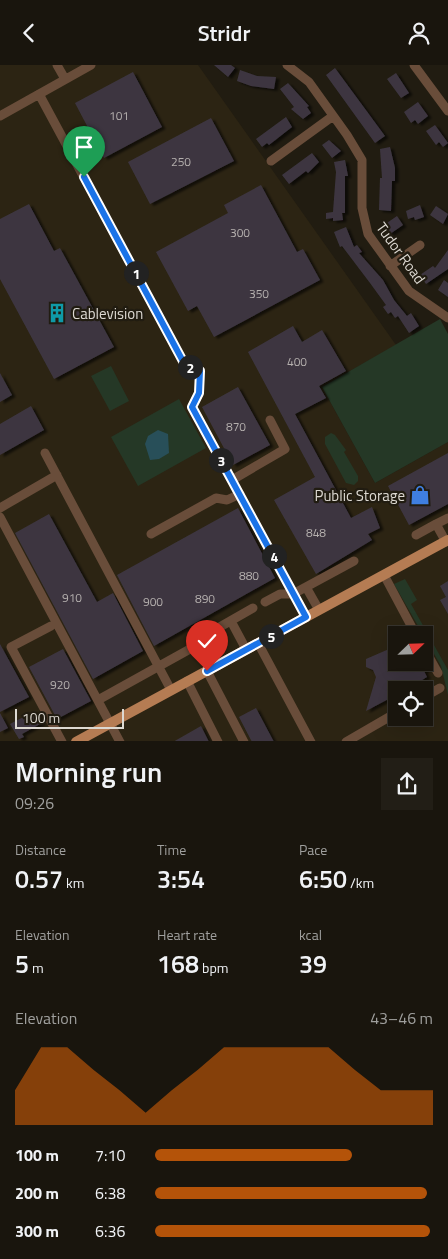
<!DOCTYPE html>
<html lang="en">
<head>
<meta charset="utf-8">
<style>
	:root { --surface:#19150d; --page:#221e16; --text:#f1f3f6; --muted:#9f9f9d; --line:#37342e; --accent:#b45309 }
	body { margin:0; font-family:"Titillium Web",sans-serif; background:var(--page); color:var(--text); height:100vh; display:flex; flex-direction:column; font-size:19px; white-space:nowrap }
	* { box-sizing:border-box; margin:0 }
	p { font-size:16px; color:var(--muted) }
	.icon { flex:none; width:28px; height:28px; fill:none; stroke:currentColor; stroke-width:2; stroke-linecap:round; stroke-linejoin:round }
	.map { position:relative; height:676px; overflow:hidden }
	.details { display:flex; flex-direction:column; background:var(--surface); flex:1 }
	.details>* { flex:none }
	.needle { width:32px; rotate:67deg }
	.fabs { position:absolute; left:388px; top:561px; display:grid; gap:10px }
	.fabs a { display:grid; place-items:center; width:45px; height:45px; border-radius:0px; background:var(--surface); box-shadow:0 5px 20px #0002,0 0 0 1px var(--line); font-size:25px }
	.scale { position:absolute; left:15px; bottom:12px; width:109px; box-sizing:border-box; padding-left:5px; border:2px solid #ddd9d2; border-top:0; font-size:14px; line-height:18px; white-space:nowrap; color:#ddd9d2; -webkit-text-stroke:4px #211c11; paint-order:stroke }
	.pin { position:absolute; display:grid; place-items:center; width:42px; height:42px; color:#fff; margin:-51px -21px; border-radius:50% 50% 50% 0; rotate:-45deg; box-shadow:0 0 5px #0007 }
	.pin .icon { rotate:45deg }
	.km { position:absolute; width:25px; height:25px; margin:-12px; border-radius:50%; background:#222; color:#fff; font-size:14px; line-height:25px; text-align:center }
	.round { display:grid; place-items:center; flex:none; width:52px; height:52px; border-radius:0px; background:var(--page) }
	.overview { display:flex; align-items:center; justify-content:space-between; height:85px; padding:0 15px }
	h1 { font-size:28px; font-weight:600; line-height:38px }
	.figures { display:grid; grid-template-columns:repeat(3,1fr); gap:8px; height:85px; padding:5px 15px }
	.figures div { display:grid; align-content:center }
	.figures b { font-size:25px; font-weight:600 }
	.figures small { font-size:14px; font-weight:400 }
	.figures p { font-size:14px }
	.chart { height:140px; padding:10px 15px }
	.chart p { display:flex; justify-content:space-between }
	.chart svg { width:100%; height:90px; margin-top:5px; fill:var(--accent); opacity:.7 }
	ul { padding:0 15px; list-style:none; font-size:16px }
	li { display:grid; grid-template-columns:80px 60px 1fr; align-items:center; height:38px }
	li i { height:12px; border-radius:6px; background:var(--accent) }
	header { display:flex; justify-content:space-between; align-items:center; height:65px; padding:0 15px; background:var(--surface); font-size:22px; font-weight:600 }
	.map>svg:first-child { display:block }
</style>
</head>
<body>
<header><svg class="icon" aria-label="back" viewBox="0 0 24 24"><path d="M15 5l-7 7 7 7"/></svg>Stridr<svg class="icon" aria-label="person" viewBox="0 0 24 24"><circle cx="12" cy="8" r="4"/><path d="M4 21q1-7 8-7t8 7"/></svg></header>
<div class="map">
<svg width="448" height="677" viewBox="0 0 448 677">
	<defs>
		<filter id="shadow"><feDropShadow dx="3.5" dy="2" stdDeviation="1" flood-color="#0009"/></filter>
	</defs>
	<rect width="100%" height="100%" fill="#211c11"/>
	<!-- built -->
	<path fill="#2c2413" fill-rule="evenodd" d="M0,0h198l198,280 -74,42 53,96 73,-41v299l-448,1zM396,570h28v28h-28zM396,625h28v27h-28z"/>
	<!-- green -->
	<path fill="#253826" d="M440,254l8,15v108l-73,41 -53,-96z
		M111,301l18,35 -19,10 -19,-35z
		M179,334l27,49 -68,38 -27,-49z
		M331,368l4,2 11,15 -2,2 14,24v5l-4,4 -8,-2 -21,-39v-7z
		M405,514l12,21 -6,4 37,66v25l-7,-29 -47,-82z"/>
	<!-- water -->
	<path fill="#284f59" d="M158,365l10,4 1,19 -10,6 -9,1 -5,-16 3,-8z"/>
	<!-- building -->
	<path fill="#3d3641" filter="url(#shadow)" d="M214,0h17l4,3 -7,9z
		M335,3l50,68 -10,7 -49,-68z
		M240,5l17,6 19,1 -2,12 -23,-3 -14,-5z
		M133,7l29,55 -58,31 -29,-55z
		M396,8l13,20 -8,5 -14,-19z
		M288,18l21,23 -2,1 4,6 -8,6 -12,-10 3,-2 -14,-18z
		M418,37l10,14 -10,8 -3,-4 -4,3 -7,-11z
		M286,52l6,10 -23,18 -2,-2 -5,4 -6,-8z
		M211,53l23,43 -84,43 -22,-42z
		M435,60l13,18 -5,4 -4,-5 -3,3 -10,-14z
		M329,75l12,11 -9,7 -10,-13z
		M390,82l5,21v13h-3l-1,30 -12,-1 1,-32h2l-2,-29z
		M312,88l7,9 -11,11 -2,-2 -17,13 -7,-9z
		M345,95l3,16h-3v37h-3l1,7 -10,1v-3l-7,1v-6l7,-1 3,-40 -2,-10z
		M261,120l36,67 6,-3 17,31 -106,57 -17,-31 -9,5 -32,-59 72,-39 -4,-8z
		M29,139l25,47 6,-3 54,99 -60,32 -54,-100v-60z
		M420,140l4,12 -9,3 -1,-3 -6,2 -2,-8z
		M436,141l12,8 -5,10 -13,-9z
		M397,151l6,9 -13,9 -6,-9z
		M346,162l8,20 3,-2 5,7 -3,1 24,27 11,20 13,16 4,-3 8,13 -10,7 -11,-17 -3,2 -4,-6 -3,2 -5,-7 3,-2 -16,-22 -28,-37 -2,1 -6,-15z
		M448,185v19l-22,15 -6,-9 13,-9 2,2z
		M444,215l4,3v14l-10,-7z
		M293,261l9,16 20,-12 24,41 -27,15 7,12 -31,16 56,104 21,-11 8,21 -12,6 4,6 -56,34 -42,-74 41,-23 -67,-125z
		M0,308l12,22 -12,7z
		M238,322l32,58 -37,20 -31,-58z
		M31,341l13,24 -44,25v-31z
		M448,388v51l-39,21 -21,-39z
		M238,443l37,70 -121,68 -37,-71z
		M49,449l48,88 16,-9 30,58 -50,28 -78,-146z
		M448,516v33l-8,-14 6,-3 -6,-11z
		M0,579l29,53 -29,15z
		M396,581v17h27l4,7 -3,1 3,6 -21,13h-10v5l-30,16 10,-34 -3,-7 -7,-3v-8z
		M63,584l28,52 -34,18 -28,-52z
		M256,643l18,34h-22l-13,-25z
		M35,646l7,12 -20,11 2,3 -5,2 -9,-15z
		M0,648l8,15 -8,4z
		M201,661l8,16h-36z"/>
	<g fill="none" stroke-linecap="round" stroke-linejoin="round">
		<!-- minor -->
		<path stroke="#694d3a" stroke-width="9" d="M57,0l8,14
			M287,0l22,17 38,53 15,25v48l6,26 41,57 39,27
			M414,0l34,46
			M39,29l146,271 15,6 -1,22 -7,14 114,210
			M0,51l91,-51
			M271,96l62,-45
			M390,201l30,-21
			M45,388l126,237
			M232,415l53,-31 -15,-29
			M0,443l57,-33
			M0,452l120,225
			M436,459l12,-6
			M151,469l65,-36 11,2 13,-6
			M416,470l20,-11 10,18
			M384,510l32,60
			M306,522l13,23
			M265,537l15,-8h13l61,-33
			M231,556l15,28
			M51,561l-40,21 51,95
			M204,571l49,-28
			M258,578l53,99
			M424,583l14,25
			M207,606l37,71
			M187,616l31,61
			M424,632l16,-9
			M98,635l101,-56
			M346,677l50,-29"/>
		<!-- major -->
		<path stroke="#b57c53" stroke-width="10" d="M76,677l372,-202"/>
	</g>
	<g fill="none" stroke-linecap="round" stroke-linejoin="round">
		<defs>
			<path id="route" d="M84,112l101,188 15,6 -1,22 -7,14 114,210 -99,54"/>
		</defs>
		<!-- route casing -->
		<use href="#route" stroke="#fff" stroke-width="10"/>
		<!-- route -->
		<use href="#route" stroke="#1a73e8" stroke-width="6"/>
	</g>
	<!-- icons -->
	<defs>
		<symbol id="building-bare" viewBox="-9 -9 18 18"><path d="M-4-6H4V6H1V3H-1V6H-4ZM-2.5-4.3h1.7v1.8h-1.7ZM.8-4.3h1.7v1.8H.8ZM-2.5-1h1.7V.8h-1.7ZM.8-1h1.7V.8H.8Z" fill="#0f9aa8" stroke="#211c11" stroke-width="2.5" paint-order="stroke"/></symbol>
		<symbol id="shop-bare" viewBox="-9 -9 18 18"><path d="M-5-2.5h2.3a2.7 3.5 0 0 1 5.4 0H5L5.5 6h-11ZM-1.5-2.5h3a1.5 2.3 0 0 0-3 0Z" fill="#3f7fe0" stroke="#211c11" stroke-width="2.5" paint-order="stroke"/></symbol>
	</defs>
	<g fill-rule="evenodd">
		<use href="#building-bare" x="43" y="234" width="28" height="28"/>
		<use href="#shop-bare" x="406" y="416" width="28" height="28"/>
	</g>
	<g text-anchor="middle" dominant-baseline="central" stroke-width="4.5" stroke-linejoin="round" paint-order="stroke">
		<!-- number labels -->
		<g font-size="12" fill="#b5b0ae">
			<text x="119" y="50">101</text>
			<text x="181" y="96">250</text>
			<text x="240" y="167">300</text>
			<text x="259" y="228">350</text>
			<text x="297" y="296">400</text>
			<text x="236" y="361">870</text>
			<text x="316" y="467">848</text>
			<text x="249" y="510">880</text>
			<text x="72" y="532">910</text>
			<text x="205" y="533">890</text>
			<text x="153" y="536">900</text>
			<text x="60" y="619">920</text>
		</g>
		<!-- street labels -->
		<g font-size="15" fill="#ddd9d2" stroke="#211c11">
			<text transform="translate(401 188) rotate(54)">Tudor Road</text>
		</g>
		<!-- poi labels -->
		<g font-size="15" fill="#ddd9d2" stroke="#211c11" text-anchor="start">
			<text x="72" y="248">Cablevision</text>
			<text x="405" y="430" text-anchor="end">Public Storage</text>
		</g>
	</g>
</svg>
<div class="fabs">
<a><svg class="needle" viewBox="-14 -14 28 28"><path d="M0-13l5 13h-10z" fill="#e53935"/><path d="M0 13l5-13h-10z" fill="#9f9f9d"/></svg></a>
<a><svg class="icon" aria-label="locate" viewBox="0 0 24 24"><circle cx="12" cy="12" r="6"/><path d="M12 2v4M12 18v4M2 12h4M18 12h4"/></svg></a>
</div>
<div class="scale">100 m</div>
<div class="pin" style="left:84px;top:112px;background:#1e9e55"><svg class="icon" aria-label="arrive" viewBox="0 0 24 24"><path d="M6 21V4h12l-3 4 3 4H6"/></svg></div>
<div class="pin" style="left:207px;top:606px;background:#d93025"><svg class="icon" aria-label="check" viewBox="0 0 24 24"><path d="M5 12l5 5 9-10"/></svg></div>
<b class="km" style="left:136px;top:208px">1</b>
<b class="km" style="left:190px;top:302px">2</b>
<b class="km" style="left:221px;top:395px">3</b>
<b class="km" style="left:274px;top:491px">4</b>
<b class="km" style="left:271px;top:571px">5</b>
</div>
<section class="details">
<div class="overview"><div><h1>Morning run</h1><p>09:26</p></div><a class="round"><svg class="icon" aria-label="share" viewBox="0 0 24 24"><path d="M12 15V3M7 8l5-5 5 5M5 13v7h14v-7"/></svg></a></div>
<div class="figures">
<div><p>Distance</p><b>0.57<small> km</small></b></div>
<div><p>Time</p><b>3:54</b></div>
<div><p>Pace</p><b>6:50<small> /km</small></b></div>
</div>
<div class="figures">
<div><p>Elevation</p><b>5<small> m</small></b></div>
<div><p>Heart rate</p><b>168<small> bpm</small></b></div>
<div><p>kcal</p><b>39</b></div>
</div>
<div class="chart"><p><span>Elevation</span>43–46 m</p>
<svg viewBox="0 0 160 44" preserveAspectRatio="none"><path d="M0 44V27L10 6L20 6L30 17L40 27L50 38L60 27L70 17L80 6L90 6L100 6L110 6L120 6L130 17L140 27L150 27L160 27V44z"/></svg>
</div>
<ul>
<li><b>100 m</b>7:10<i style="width:71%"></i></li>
<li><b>200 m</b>6:38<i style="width:98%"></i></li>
<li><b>300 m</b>6:36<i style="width:99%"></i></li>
</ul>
</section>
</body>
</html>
